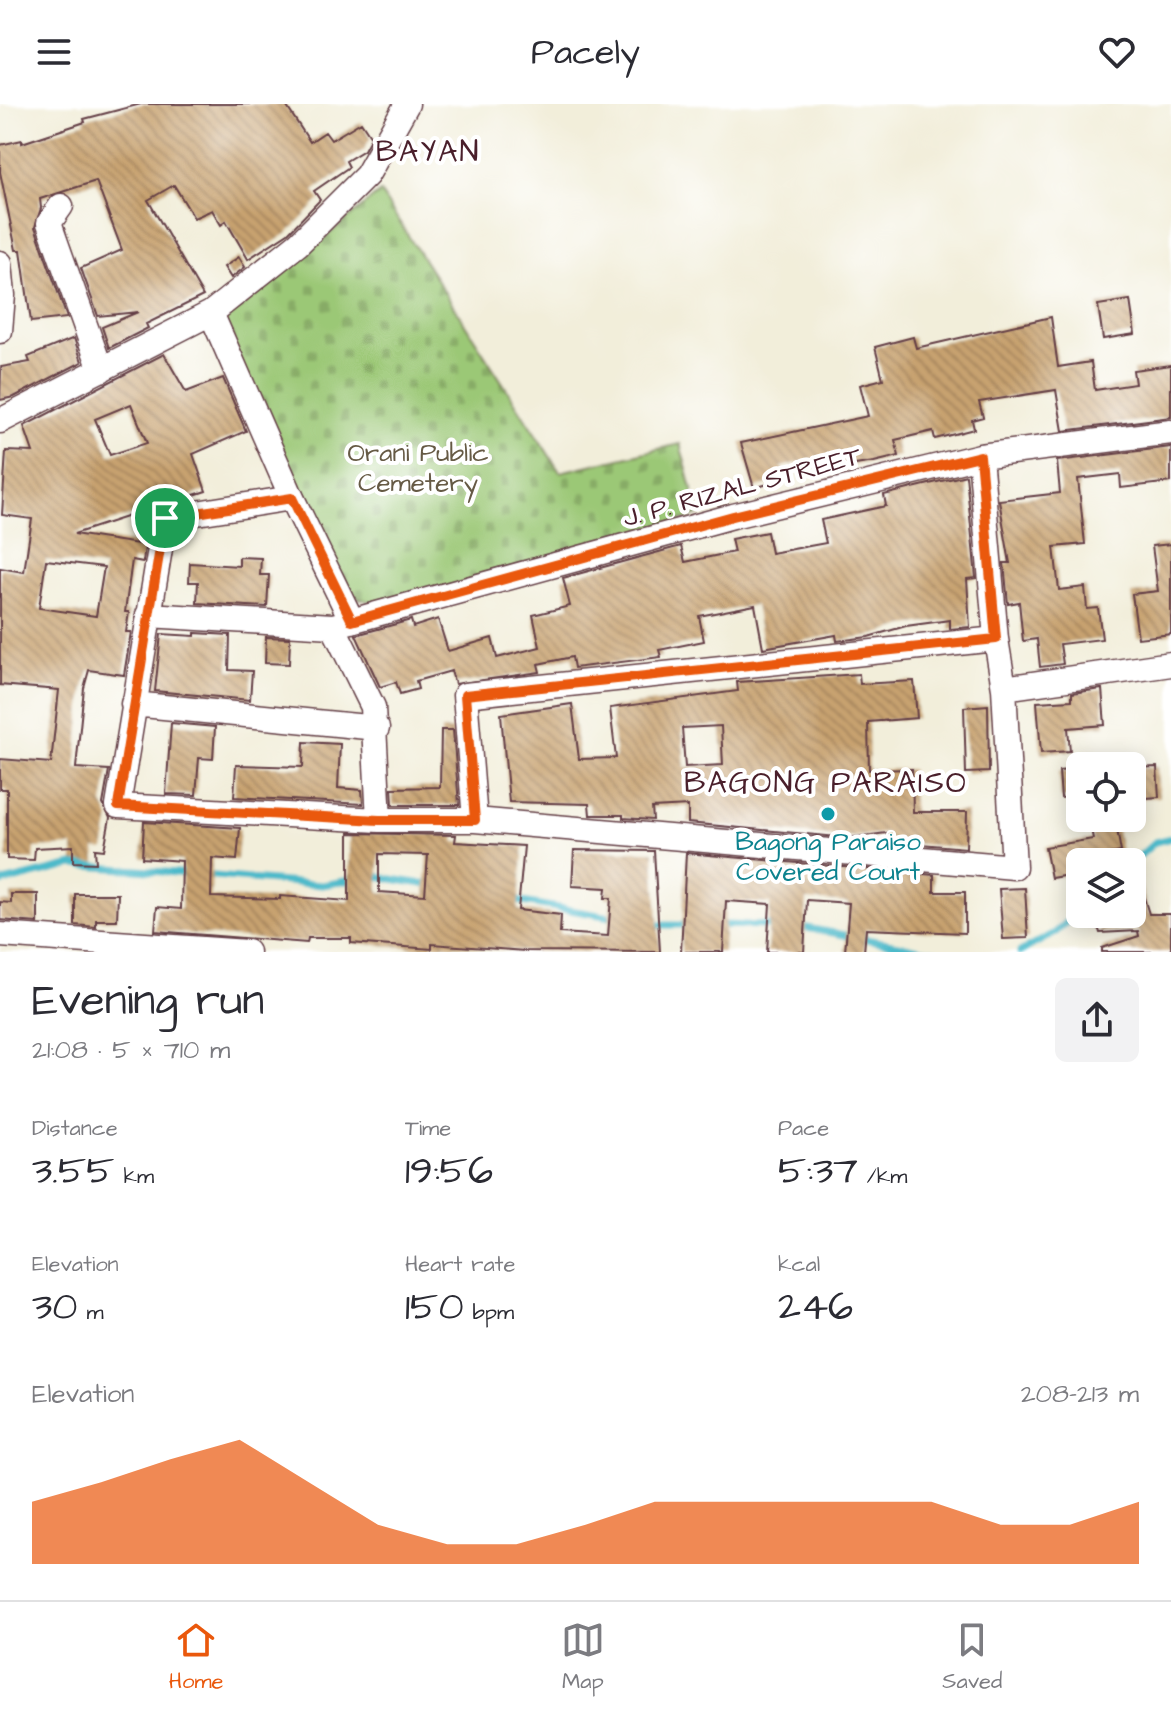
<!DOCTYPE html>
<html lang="en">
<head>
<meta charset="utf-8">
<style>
	:root { --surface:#fff; --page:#f2f2f3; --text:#2b2b33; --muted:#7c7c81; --line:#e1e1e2; --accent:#ea580c }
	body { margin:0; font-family:"Architects Daughter",sans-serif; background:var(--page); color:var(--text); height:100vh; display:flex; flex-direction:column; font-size:30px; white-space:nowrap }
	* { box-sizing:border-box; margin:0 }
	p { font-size:26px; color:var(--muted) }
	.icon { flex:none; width:44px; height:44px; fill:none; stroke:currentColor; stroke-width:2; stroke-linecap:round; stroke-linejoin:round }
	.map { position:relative; height:848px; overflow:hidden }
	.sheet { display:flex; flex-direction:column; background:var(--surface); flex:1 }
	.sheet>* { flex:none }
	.buttons { position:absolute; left:1066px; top:648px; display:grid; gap:16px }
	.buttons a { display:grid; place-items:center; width:80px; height:80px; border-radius:12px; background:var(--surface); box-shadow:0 4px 20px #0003; font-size:40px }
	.pin { position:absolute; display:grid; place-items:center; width:68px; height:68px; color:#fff; margin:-34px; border:4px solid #fff; border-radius:50%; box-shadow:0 2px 8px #0007 }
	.round { display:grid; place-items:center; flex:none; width:84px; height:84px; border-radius:12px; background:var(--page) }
	.overview { display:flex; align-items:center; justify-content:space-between; height:136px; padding:0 32px }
	h1 { font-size:44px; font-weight:600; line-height:60px }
	.figures { display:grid; grid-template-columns:repeat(3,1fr); gap:12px; height:136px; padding:8px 32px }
	.figures div { display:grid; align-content:center }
	.figures b { font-size:40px; font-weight:600 }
	.figures small { font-size:22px; font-weight:400 }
	.figures p { font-size:22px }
	.chart { height:224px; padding:16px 32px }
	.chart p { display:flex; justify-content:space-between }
	.chart svg { width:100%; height:144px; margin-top:8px; fill:var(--accent); opacity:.7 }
	header { display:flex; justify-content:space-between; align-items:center; height:104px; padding:0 32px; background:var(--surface); font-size:36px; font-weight:600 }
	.menu { display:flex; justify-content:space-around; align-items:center; height:112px; border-top:2px solid var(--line); background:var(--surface); font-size:22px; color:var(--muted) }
	.menu a { display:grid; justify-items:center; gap:4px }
	.menu .current { color:var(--accent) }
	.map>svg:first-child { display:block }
</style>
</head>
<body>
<header><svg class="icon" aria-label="menu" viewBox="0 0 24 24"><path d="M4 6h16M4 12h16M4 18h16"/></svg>Pacely<svg class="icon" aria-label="heart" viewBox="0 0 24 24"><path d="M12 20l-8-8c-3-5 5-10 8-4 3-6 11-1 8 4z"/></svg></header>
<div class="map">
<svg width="1171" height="848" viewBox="0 0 1171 848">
	<defs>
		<pattern id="cemetery-stones" width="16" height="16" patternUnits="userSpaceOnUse" patternTransform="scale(2)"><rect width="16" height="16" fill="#9bc876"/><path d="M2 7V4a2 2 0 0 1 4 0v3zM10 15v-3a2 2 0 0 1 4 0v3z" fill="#87ab66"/></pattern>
		<pattern id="building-back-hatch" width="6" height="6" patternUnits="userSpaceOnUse" patternTransform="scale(2)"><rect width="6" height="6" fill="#c7a270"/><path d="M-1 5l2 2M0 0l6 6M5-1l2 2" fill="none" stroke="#a4835c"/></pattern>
	</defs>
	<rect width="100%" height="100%" fill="#fff"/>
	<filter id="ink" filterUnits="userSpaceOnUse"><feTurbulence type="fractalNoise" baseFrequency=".0125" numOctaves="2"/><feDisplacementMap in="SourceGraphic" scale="16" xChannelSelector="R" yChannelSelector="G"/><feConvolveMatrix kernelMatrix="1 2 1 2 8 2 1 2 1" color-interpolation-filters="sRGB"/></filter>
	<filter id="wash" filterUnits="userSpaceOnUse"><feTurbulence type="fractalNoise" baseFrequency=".006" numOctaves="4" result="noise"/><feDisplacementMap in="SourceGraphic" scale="32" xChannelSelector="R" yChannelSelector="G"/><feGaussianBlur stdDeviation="1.8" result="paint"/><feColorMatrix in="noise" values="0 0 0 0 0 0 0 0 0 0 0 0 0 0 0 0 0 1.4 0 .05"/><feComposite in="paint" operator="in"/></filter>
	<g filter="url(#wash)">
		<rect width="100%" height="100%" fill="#f2eeda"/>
		<!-- cemetery -->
		<path fill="url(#cemetery-stones)" stroke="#727450" stroke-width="2" d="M380,88l180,280 120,-28 19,71 -313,91 -40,-11 -124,-272z"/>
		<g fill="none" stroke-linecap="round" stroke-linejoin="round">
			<!-- stream -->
			<path stroke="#4ebaca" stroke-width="7" d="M1132,759l23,-21 16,-4
				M202,771l120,10 35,-6
				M373,772l62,10
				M0,779l73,-18 116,9
				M511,796l106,18
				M652,821h40
				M716,821l60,1
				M796,822l139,26
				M1020,848l35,-19 25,-23"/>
		</g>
		<g id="blocks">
			<!-- building -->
			<path fill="url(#building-back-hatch)" fill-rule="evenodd" d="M141,0h144l25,38 15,-10 6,8 30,-18 10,15 -7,13 -18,11 3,6 -35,24 6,9 -32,33 -40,26 -22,-38 -5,4 -9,-15 -18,8 -20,-33 -26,15 55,96 -57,28 2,4 -39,20 -7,-21 36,-15 -40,4 -17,-48 41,-18 -26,-69 -56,18 1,9 -6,19 32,91 -36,4 -10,-72h-5l-16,-78v-27l22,-5v3l63,-21 -1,-3z
				M239,153l6,10 -14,11 -7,-11z
				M1130,196l5,34 -32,5 -5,-34z
				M1051,213l7,50 33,-5 4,28 40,-6 -2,-14 38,-5v52l-108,14 -7,-41 -77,12 4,15 -11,3 2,9 -39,10 -2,-8 -38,9 4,16 -25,6 -38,6 -4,-14 -50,13 4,12 -32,9 -13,-45 127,-27 -8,-31 23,-6 -8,-32 38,-10 3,11z
				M74,234l8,24 -68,35 -14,3 1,-33 29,-5 -2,-5z
				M164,250l22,38 37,-14 23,53 -53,23 13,37 -132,43 71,11 -2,17 -11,-2 -7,52h4l-3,20h5l-7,43 -35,-5 -5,18 -8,80 33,2 -6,34 7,14 -6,32 -9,-1 1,14 -23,-1v-16l-38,2 -1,12 -27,-1v-70h-7v-30l51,4 8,-73 -59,-5v-117l24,4 8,-53 -30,-4 4,-64 27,1 -9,-26zM131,300l16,39 -37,12 -15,-36zM46,456l58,7 -8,49 -57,-8z
				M1171,343v35l-50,6 -1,-14 -42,5 7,65 -31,3 5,43 26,-3 2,22 11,-1 4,31 -42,5 3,20 -23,3 -3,-28 -14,2 -4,-39 -11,2 -4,-41h6l-11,-63 61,-7 -3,-32z
				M966,371l10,103 -9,1 3,48 -20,2v-9l-44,6 -38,11 -31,4 -1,-6 -73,13 -8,-43 -56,11 5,25 -45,9 2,7 -87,11 -2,-11 -34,7 2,8 -85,12 -4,-13 -35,10 2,8 -18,5 -4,-12 -16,5 -24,-52 55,-15 2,7 25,-8 10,32 44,-13 5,20 43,-11 -7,-32 37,-9 -7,-28 118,-32 4,16 49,-10 -3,-13 36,-7 4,21 55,-10 -5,-23 65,-14 -2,-11z
				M1171,440v90l-33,4 -6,-44 26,-3 -6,-45z
				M239,453l22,1 -1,17h9l-2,32 -70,-4 1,-21h-9l1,-19 49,3z
				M195,529l35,2 -1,35 23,1 -2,29 -95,-9 6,-57 34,2z
				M266,533l24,1 -1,26 -24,-1z
				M859,570l1,10 54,-3 3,37 -49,4 1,48 43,-1 1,43h54l-1,36 -79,-7v-8l-39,5 -160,-15v-17l-36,2 1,12 -30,-2v-3h-33l-1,-11 -80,-2 -8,-88 71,-10 7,55 37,-1 -6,-50 128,-17 -1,-9zM721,622l2,39 -38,2 -3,-39z
				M1102,585l3,36 -37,3 2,23 -29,2 -4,-51 35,-2v-7z
				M988,601l1,67 -23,1 -2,-66z
				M171,619l44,4 -2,32 -14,-1 -3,37 -30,-1z
				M441,626h12l6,75h-66l-1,-17 48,-1z
				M304,638l36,2 -2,44 24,2 1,14 -129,-7 2,-32 67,2z
				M1157,663l2,30 -27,2v-31z
				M1080,665v27l-19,2 -2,-27z
				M1089,714h26l6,34 -29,5 1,5h-13v11l-29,5 -6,-31 48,-8z
				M144,718l96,6 -3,32 -25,-2 -1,39 69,2v-3l69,5v-68l107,2 -1,7 69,4 -6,64 43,5 -1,18 48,3 3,-38h-6l1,-10 -34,-2 2,-36 80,1 6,101 -135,-1 -93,-7v5l-81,-6v-5h-43l-1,5 -152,-12 2,-24 24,2 1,-48 -40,-3zM379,750l49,1 -3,40 -46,-3z
				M686,749l248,22v17h31v41l-99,-4 -2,23h-19l4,-49 -42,-3 -3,52h-37l3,-48 -44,-3 -3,51h-42z
				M1136,768l13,42h22v38h-69v-4l37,-12 -1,-5 -38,2 -6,-19h38v-41z
				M1025,784l3,50 -25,1 -4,-50z
				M11,790h27v29l-38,-3v-18l11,1z
				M75,790h43l-1,26h-21v7l-21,-2z"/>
		</g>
	</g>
	<g filter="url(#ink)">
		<use href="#blocks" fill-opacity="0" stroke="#633e45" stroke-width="2"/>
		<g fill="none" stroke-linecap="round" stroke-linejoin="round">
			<defs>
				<path id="minor" d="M61,102l-12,17 52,147
					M0,159l3,32 -3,36
					M211,209l81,185 60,123
					M0,317l211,-108 87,-69 69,-69 40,-71
					M292,394l-127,20 -47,288 261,14h96l539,47 -10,-179 -8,-49 -16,-183
					M148,511l185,11 400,-110 247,-60 191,-24
					M333,522l40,81 6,113
					M1004,584l167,-24
					M133,600l244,24
					M475,716l-10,-125 531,-56
					M0,831l247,17"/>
			</defs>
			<!-- minor casing -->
			<use href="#minor" stroke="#633e45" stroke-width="27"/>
			<!-- minor -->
			<use href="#minor" stroke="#fff" stroke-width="24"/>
		</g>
	</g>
	<g fill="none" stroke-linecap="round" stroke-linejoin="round" filter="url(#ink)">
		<defs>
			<path id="route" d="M980,352l16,183 -531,56 10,125h-96l-261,-14 47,-288 127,-20 60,123 381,-105z"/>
		</defs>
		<!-- route casing -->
		<use href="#route" stroke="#fff" stroke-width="16"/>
		<!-- route -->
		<use href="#route" stroke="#ea580c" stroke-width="10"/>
	</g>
	<!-- markers -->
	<circle fill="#0f9aa8" stroke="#fff" stroke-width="3" cx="828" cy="710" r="8"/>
	<g text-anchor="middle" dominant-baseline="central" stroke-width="8" stroke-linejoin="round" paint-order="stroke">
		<!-- park labels -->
		<g font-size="26" fill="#665a45" stroke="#fff">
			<text x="418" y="349">Orani Public<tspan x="418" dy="30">Cemetery</tspan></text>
		</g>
		<!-- street labels -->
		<g font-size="26" fill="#4a1f2b" stroke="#fff">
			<text transform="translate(742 383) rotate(-15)">J. P. RIZAL STREET</text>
		</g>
		<!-- culture labels -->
		<g font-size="26" fill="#0d838f" stroke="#fff">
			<text x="828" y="738">Bagong Paraiso<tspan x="828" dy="30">Covered Court</tspan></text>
		</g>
		<!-- quarter labels -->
		<g font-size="30" letter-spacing="2" fill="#4a1f2b" stroke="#fff">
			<text x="428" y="48">BAYAN</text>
			<text x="826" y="679">BAGONG PARAISO</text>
		</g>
	</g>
</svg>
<div class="buttons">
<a><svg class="icon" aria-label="locate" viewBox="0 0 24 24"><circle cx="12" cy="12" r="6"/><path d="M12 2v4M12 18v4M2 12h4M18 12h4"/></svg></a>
<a><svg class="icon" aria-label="layers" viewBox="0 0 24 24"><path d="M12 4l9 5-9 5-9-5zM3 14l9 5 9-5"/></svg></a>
</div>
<div class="pin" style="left:165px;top:414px;background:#1e9e55"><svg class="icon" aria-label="arrive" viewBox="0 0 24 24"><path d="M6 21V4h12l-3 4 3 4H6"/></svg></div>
</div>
<section class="sheet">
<div class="overview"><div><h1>Evening run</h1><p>21:08 · 5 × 710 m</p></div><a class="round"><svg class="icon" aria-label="share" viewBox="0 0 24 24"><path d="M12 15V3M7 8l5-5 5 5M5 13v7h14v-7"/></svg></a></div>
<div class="figures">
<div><p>Distance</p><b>3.55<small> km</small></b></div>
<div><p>Time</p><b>19:56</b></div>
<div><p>Pace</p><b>5:37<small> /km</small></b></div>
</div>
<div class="figures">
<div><p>Elevation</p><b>30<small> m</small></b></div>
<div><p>Heart rate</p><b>150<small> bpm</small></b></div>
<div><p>kcal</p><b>246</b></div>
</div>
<div class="chart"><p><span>Elevation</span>208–213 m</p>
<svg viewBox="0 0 160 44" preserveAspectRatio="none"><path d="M0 44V25L10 19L20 12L30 6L40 19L50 32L60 38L70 38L80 32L90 25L100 25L110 25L120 25L130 25L140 32L150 32L160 25V44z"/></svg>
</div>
</section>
<nav class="menu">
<a class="current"><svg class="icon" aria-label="home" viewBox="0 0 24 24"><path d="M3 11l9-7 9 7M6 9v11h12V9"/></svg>Home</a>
<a><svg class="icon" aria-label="map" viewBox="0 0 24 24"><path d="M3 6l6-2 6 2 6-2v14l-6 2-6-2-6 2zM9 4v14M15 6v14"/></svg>Map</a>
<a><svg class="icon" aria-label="saved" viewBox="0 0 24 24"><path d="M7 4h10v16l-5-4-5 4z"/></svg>Saved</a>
</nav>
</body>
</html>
